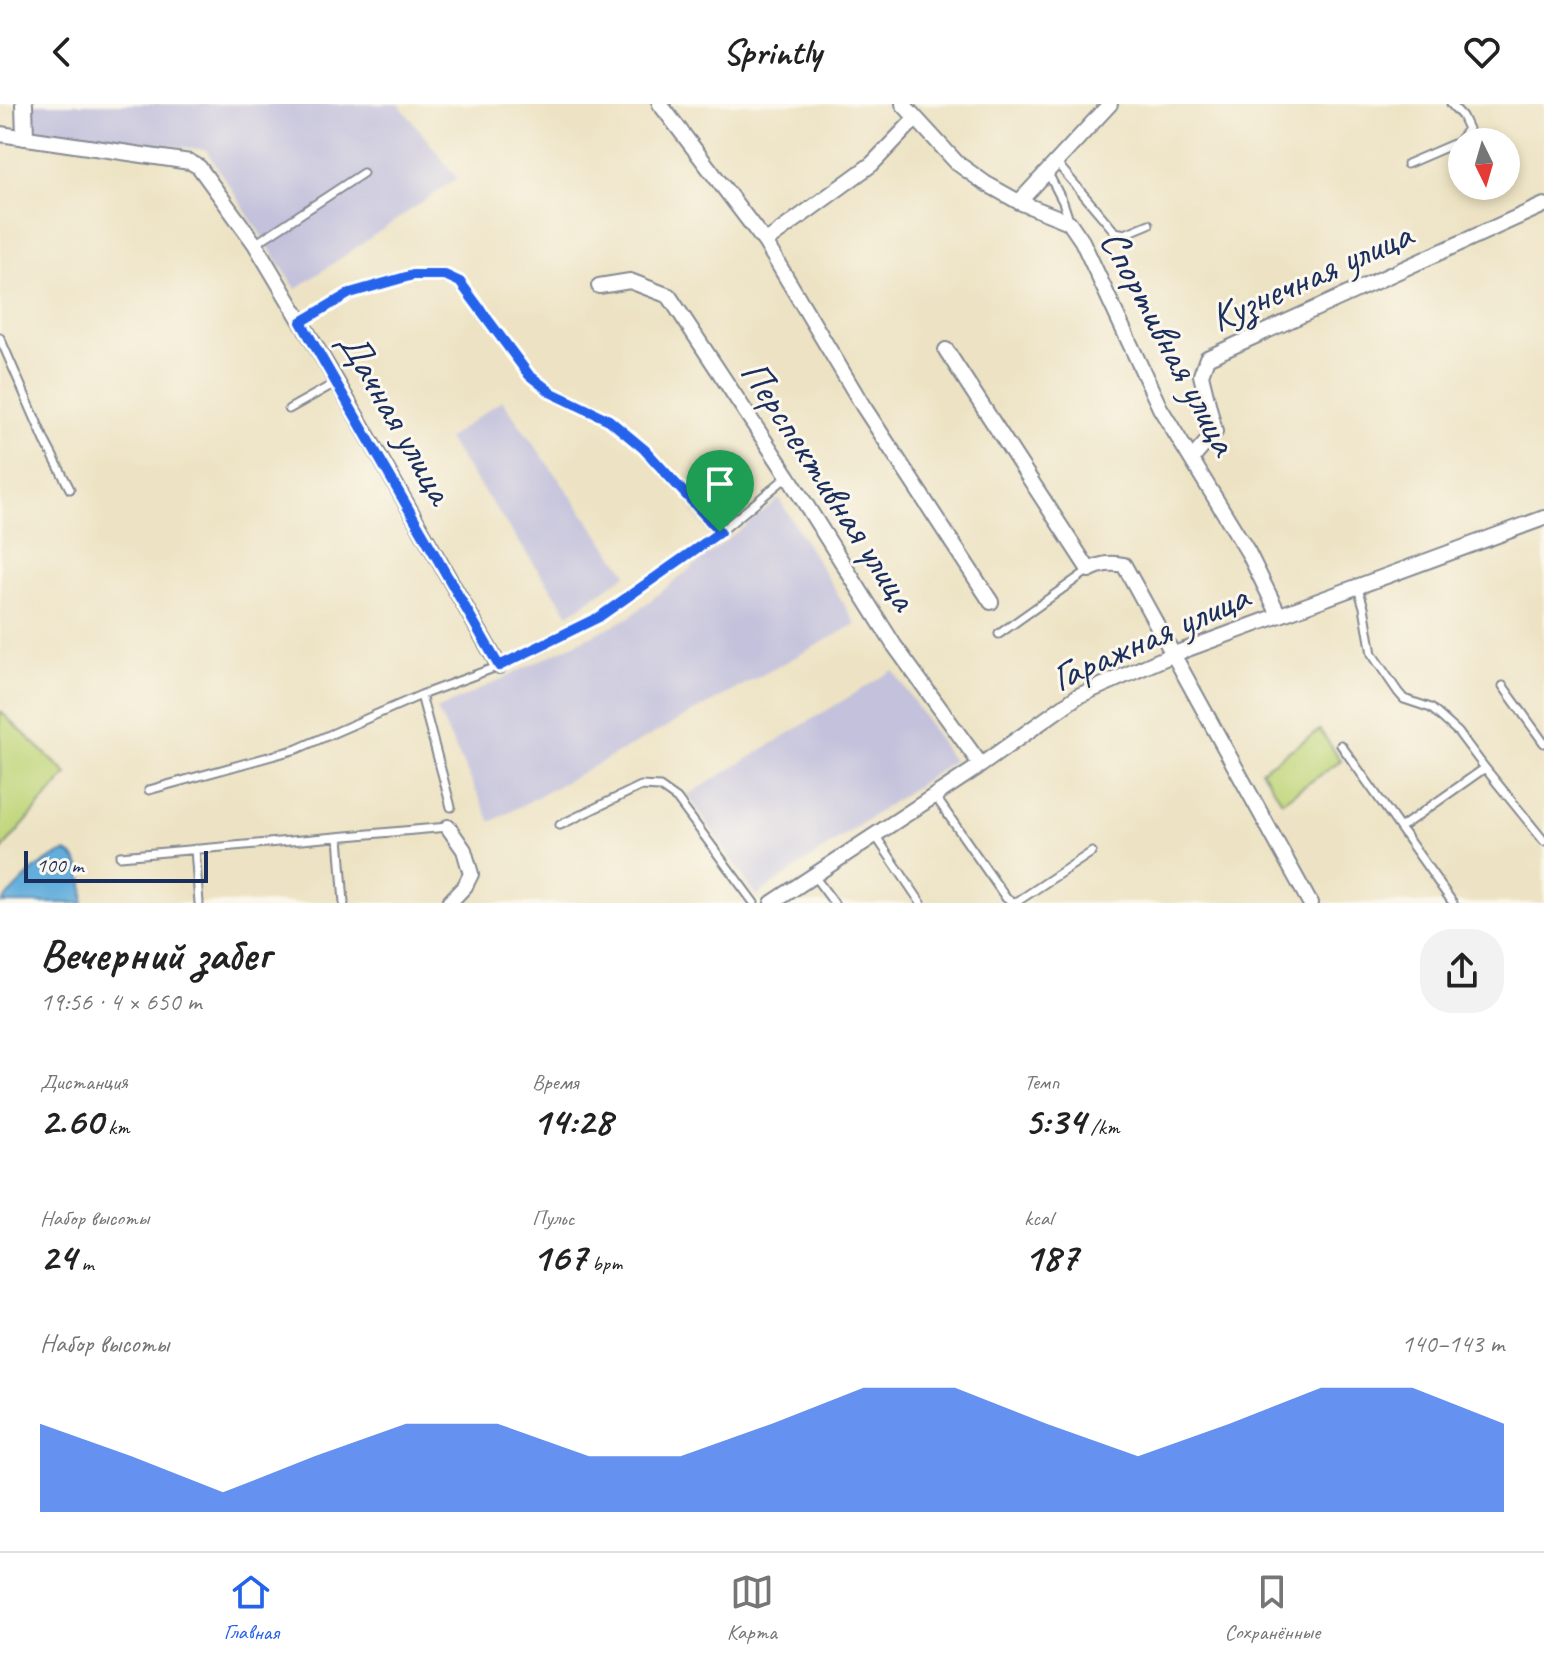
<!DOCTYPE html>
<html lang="ru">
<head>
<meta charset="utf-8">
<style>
	:root { --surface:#fff; --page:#f2f2f2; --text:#222; --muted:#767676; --line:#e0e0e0; --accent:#2563eb }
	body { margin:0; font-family:Caveat,sans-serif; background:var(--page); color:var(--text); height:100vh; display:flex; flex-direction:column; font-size:30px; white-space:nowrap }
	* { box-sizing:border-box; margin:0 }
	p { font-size:26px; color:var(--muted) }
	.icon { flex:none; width:44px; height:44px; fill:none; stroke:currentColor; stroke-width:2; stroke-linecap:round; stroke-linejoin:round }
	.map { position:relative; height:799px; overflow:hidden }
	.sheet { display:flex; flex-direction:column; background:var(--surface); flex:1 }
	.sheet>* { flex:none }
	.needle { width:52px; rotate:175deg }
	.tools { position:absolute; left:1448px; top:24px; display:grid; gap:16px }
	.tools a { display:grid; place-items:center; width:72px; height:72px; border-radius:50%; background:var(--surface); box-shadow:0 4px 12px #0003; font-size:40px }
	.scale { position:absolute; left:24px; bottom:20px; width:184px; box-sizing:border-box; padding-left:8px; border:4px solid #1b2f5e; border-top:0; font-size:22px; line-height:28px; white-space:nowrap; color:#1b2f5e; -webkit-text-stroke:6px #fbf7ec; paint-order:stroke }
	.pin { position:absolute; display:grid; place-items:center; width:68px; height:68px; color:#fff; margin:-82px -34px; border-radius:50% 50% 50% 0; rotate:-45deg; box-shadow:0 0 8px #0007 }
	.pin .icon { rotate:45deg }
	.round { display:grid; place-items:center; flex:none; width:84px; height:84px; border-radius:32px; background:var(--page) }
	.summary { display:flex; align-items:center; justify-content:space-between; height:136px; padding:0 40px }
	h1 { font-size:44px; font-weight:600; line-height:60px }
	.figures { display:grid; grid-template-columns:repeat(3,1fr); gap:12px; height:136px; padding:8px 40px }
	.figures div { display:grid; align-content:center }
	.figures b { font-size:40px; font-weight:600 }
	.figures small { font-size:22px; font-weight:400 }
	.figures p { font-size:22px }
	.chart { height:224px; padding:16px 40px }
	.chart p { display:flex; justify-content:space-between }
	.chart svg { width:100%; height:144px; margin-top:8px; fill:var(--accent); opacity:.7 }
	header { display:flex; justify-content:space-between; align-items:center; height:104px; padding:0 40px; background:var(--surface); font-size:36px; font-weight:600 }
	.menu { display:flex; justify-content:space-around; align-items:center; height:112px; border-top:2px solid var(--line); background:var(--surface); font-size:22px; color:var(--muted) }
	.menu a { display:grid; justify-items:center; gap:4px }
	.menu .selected { color:var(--accent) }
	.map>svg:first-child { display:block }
</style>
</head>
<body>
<header><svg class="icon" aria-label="back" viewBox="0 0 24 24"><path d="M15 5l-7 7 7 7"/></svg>Sprintly<svg class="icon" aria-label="heart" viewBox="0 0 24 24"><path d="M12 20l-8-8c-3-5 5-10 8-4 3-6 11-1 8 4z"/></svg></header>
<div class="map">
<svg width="1544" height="799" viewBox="0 0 1544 799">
	<rect width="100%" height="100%" fill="#fbf7ec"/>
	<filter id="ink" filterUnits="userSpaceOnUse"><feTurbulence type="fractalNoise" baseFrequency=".0125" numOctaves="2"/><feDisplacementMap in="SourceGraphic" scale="16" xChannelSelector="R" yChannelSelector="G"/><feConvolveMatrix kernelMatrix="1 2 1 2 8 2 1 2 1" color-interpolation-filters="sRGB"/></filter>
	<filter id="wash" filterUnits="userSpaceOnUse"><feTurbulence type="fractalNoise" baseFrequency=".006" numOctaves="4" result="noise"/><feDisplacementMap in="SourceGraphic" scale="32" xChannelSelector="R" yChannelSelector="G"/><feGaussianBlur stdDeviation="1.8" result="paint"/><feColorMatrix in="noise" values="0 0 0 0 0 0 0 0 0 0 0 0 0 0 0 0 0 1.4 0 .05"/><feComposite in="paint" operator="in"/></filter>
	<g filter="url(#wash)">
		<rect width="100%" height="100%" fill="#ede3c4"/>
		<!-- industrial -->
		<path fill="#c3c1db" d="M33,0h366l58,74 -161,111 -90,-139 -173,-21z
			M502,296l125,174 -58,40 -122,-175z
			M779,395l77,125 -365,198 -54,-112 191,-92z
			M893,566l60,91 -197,135 -68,-101z"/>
		<!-- green -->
		<path fill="#c0d67a" stroke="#6e826c" stroke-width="2" d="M0,607l67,63 -67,78z
			M1320,626l21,31 -59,40 -21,-31z"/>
		<!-- water -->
		<path fill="#63aedc" stroke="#3f6e9d" stroke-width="2" d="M66,748c19,8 18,33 17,51h-82c18,-19 39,-44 65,-51z"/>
	</g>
	<g filter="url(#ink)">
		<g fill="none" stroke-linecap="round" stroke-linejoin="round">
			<defs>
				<path id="service" d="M1056,58l59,70 10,2 24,-10
					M1407,60l51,-22 10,-13 -6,-13 -11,-12
					M1048,69l15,29 6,18
					M255,140l108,-71
					M301,218c45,-27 106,-63 159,-40l69,93 23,18 57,27 35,29 76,83
					M0,234l45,103 25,48
					M289,305l48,-27
					M1358,484l6,19 8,47 26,38 6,7 27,9 27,24 27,36
					M999,530l90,-64
					M1503,582l41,57
					M421,591l30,112
					M1341,641l59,83 85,-60 59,73
					M149,686l148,-41 124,-54 78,-29 100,-49 121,-85 68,-56
					M935,692l71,102 6,4 6,-1 74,-49
					M560,721l81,-39 19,1 17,12 77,104
					M1400,724l53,75
					M875,731l46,68
					M339,733l5,66
					M195,745l4,54
					M120,752l328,-29
					M814,772l20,27"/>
				<path id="minor" d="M660,0l105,138 98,164 128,196
					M903,0l54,59 28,20 34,19 50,20 13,19 78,167 88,144 31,63
					M0,30l190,28 9,5 56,77 82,138 162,284
					M1019,98l91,-98
					M765,138l107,-78 43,-45
					M599,182l31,-5 39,15 119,180 106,169 87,120
					M946,246l143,220c12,-6 21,-8 35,-5l186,338
					M1192,355l23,-27 -14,-57 6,-17 337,-153
					M448,723l16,23 7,24 -6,12 -16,17
					M772,799l209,-138 97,-69 96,-42 370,-136"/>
				<path id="tertiary" d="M24,0l1,33"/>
			</defs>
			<!-- service casing -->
			<use href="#service" stroke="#848991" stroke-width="11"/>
			<!-- minor casing -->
			<use href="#minor" stroke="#848991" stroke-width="18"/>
			<!-- tertiary casing -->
			<use href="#tertiary" stroke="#848991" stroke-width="20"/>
			<!-- service -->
			<use href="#service" stroke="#fff" stroke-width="7"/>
			<!-- minor -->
			<use href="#minor" stroke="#fff" stroke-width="14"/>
			<!-- tertiary -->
			<use href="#tertiary" stroke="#fff" stroke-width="16"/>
		</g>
	</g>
	<g fill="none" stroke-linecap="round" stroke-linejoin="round" filter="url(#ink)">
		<defs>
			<path id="route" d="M413,171h32l15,7 69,93 23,18 57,27 35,29 76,83 -121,85 -100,49 -198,-344 49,-29z"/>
		</defs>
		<!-- route casing -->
		<use href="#route" stroke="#fff" stroke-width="16"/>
		<!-- route -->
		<use href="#route" stroke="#2563eb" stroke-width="10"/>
	</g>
	<g text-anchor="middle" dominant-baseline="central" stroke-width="6" stroke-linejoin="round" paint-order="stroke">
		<!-- street labels -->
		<g font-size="40" fill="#1b2f5e" stroke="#fbf7ec">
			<text transform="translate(1311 172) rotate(-24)">Кузнечная улица</text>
			<text transform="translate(1169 238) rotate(62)">Спортивная улица</text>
			<text transform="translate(396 313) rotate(60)">Дачная улица</text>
			<text transform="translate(829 381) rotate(57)">Перспективная улица</text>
			<text transform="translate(1150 533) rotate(-24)">Гаражная улица</text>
		</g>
	</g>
</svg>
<div class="tools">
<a><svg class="needle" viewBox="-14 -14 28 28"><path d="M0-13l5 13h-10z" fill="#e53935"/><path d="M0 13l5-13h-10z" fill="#767676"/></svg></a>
</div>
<div class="scale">100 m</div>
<div class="pin" style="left:720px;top:428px;background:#1e9e55"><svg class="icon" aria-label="arrive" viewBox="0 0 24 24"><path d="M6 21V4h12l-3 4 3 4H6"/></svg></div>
</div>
<section class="sheet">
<div class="summary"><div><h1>Вечерний забег</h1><p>19:56 · 4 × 650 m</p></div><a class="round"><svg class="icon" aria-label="share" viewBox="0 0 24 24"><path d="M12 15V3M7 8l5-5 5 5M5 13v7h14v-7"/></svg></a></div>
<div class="figures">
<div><p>Дистанция</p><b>2.60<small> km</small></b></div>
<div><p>Время</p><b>14:28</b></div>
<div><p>Темп</p><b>5:34<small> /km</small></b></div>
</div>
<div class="figures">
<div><p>Набор высоты</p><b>24<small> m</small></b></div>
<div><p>Пульс</p><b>167<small> bpm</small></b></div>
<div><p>kcal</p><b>187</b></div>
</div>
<div class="chart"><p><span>Набор высоты</span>140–143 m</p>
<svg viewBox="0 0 160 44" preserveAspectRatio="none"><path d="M0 44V17L10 27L20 38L30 27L40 17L50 17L60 27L70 27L80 17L90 6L100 6L110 17L120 27L130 17L140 6L150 6L160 17V44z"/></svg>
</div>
</section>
<nav class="menu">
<a class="selected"><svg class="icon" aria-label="home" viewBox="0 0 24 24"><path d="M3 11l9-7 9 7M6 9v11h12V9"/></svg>Главная</a>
<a><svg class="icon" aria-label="map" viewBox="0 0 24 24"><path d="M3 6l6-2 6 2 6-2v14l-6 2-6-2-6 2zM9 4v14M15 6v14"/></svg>Карта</a>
<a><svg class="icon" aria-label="saved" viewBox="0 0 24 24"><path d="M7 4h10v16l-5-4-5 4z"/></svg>Сохранённые</a>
</nav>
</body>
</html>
